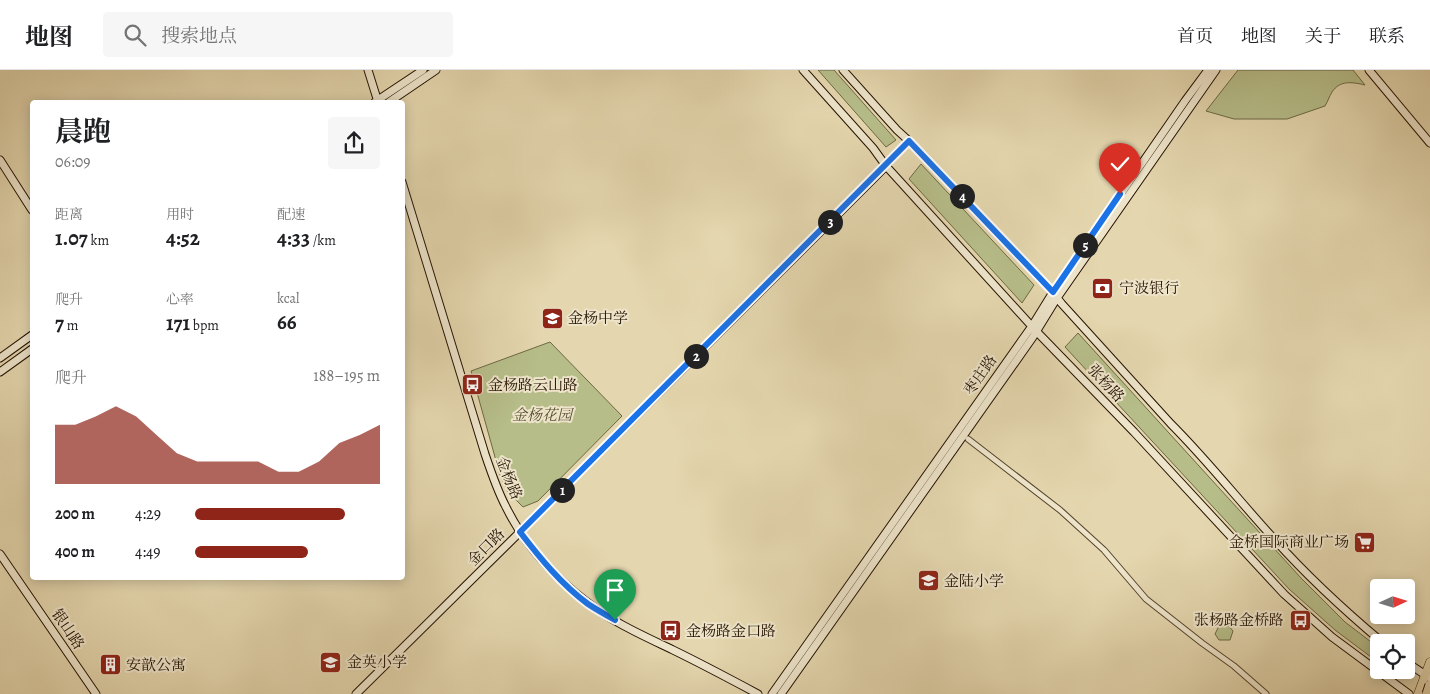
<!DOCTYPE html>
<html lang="zh">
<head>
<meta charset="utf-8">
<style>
	:root { --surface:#fff; --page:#f6f6f6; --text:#202124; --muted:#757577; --line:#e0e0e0; --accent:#8f2418 }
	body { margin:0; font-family:Alegreya,"Noto Serif SC",serif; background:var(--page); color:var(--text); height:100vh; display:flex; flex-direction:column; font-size:19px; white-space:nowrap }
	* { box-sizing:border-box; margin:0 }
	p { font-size:16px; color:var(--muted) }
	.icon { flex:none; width:28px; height:28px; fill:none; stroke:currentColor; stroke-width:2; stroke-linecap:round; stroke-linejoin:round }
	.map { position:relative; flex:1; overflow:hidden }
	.drawer { position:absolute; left:30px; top:30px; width:375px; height:480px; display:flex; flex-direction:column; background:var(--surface); border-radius:5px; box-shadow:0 2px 12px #0003 }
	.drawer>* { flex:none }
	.needle { width:32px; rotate:86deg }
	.controls { position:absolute; left:1370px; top:509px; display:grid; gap:10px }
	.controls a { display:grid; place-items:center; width:45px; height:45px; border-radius:5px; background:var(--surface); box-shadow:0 2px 12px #0003; font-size:25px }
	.pin { position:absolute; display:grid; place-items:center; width:42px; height:42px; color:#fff; margin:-51px -21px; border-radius:50% 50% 50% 0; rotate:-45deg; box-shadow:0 0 5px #0007 }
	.pin .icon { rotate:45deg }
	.km { position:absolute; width:25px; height:25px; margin:-12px; border-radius:50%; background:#222; color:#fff; font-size:14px; line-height:25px; text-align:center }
	.round { display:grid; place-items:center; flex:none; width:52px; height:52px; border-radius:5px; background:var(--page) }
	.summary { display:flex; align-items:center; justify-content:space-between; height:85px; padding:0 25px }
	h1 { font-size:28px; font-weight:700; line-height:38px }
	.stats { display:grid; grid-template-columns:repeat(3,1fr); gap:8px; height:85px; padding:5px 25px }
	.stats div { display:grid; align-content:center }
	.stats b { font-size:21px; font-weight:700 }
	.stats small { font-size:14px; font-weight:400 }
	.stats p { font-size:14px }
	.chart { height:140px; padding:10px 25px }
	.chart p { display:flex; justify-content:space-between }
	.chart svg { width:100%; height:90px; margin-top:5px; fill:var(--accent); opacity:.7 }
	ul { padding:0 25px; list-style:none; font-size:16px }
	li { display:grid; grid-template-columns:80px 60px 1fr; align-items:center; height:38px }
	li i { height:12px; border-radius:6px; background:var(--accent) }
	header { display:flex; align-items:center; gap:30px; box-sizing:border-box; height:70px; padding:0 25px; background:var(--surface); border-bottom:1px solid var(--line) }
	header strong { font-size:24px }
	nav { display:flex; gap:28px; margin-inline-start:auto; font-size:18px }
	.search { width:350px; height:45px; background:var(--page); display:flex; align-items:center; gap:12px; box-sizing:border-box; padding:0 18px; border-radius:5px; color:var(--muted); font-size:19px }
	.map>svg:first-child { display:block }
</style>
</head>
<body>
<header>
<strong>地图</strong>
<div class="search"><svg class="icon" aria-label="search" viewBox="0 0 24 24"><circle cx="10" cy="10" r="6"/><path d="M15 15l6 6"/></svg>搜索地点</div>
<nav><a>首页</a><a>地图</a><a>关于</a><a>联系</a></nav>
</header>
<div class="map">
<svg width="1430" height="624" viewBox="0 0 1430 624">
	<rect width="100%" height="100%" fill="#e4d6ae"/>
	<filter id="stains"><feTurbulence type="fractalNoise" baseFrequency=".004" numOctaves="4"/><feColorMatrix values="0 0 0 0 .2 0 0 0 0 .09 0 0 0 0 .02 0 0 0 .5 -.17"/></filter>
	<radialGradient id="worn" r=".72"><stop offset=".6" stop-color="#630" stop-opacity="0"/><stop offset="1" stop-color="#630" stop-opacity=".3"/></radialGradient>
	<!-- green -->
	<path fill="#b6bd89" stroke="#6d6844" d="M818,0h16l62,70 -10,7z
		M1238,0h115l12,15c-13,-3 -25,-5 -33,7 -3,5 -4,9 -7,14l-38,13h-53l-28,-8z
		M921,94l113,121 -12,18 -113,-124z
		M1078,263l223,245 44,44 34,26v15l-44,-33 -46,-41 -224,-242z
		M550,272l72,74 -84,85 -15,6 -15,-15 -8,-17 -29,-104z
		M1228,555l5,6 -3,9h-11l-4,-6 4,-8z"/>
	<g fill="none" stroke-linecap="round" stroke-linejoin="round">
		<defs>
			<path id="street" d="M886,96l23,-25
				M968,369l92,71 44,40 42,49 56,44 32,23 32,28"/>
			<path id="secondary" d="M368,0l10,32
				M803,0l70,78 13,18 151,166 97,100 150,162 48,43 77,57
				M843,0l54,60 12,11 140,147 13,16 109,120c37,37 69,78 104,116 33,37 69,70 107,102
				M1369,0l61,73
				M375,32l48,-32
				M389,32l47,-32
				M0,90l32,50
				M402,112l83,272c6,18 12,36 21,53 18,37 49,71 81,95 25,20 57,34 86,48 29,14 57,29 85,44
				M0,288l32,-23
				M0,302l32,-23
				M0,484l96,140
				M1406,592l24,16
				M356,624l164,-162 366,-366
				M772,624l260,-368 21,-34 132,-191 23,-31
				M781,624l252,-357 24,-39 159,-228"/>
			<path id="primary" d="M1418,624l12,-32"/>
		</defs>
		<!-- street casing -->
		<use href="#street" stroke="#54432c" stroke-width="7"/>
		<!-- secondary casing -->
		<use href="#secondary" stroke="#241200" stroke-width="9"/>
		<!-- primary casing -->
		<use href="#primary" stroke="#241200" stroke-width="9"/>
		<!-- street -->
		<use href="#street" stroke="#ede4ca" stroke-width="5"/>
		<!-- secondary -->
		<use href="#secondary" stroke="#ede4ca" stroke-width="7"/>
		<!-- primary -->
		<use href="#primary" stroke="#e4d6ae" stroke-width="8"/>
		<defs>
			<path id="highway-bridge" d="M1427,624l3,-9"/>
		</defs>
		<!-- highway-bridge casing -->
		<use href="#highway-bridge" stroke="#241200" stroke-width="11" stroke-linecap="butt"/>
		<!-- highway-bridge -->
		<use href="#highway-bridge" stroke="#e4d6ae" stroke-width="9"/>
	</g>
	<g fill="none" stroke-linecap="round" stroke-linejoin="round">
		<defs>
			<path id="route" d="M615,550c-9,-5 -18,-10 -27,-16 -27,-20 -48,-46 -68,-72l389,-391 144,151 67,-98"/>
		</defs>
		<!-- route casing -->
		<use href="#route" stroke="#fff" stroke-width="10"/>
		<!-- route -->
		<use href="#route" stroke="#1a73e8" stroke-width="6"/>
	</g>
	<!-- icons -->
	<defs>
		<symbol id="bank-square" viewBox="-11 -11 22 22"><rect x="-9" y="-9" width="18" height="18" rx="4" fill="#8f2418" stroke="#ede4ca"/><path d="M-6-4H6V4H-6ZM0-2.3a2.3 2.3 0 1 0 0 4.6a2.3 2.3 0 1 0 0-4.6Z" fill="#fff"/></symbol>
		<symbol id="school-square" viewBox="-11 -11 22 22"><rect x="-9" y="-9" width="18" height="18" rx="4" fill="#8f2418" stroke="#ede4ca"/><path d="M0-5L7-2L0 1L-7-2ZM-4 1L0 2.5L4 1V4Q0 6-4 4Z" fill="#fff"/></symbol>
		<symbol id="bus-square" viewBox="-11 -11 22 22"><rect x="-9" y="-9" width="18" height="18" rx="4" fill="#8f2418" stroke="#ede4ca"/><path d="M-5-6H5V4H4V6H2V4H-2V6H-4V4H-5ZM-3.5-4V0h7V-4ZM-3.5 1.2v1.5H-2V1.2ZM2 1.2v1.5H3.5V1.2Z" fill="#fff"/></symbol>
		<symbol id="supermarket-square" viewBox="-11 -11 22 22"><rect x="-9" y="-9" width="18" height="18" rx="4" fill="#8f2418" stroke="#ede4ca"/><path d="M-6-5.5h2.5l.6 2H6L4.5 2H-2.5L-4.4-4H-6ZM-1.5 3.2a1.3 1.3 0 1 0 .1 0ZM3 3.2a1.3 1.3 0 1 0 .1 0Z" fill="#fff"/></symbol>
		<symbol id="building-square" viewBox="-11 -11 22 22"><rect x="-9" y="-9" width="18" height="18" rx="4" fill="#8f2418" stroke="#ede4ca"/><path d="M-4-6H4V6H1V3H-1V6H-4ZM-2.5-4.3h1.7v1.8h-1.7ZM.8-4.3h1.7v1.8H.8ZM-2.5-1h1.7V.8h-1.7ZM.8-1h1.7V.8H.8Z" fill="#fff"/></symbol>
	</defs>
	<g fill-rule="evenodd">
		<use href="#bank-square" x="1090" y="206" width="25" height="25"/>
		<use href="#school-square" x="540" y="236" width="25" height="25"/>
		<use href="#bus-square" x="460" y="302" width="25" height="25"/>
		<use href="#supermarket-square" x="1352" y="460" width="25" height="25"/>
		<use href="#school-square" x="916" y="498" width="25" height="25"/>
		<use href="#bus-square" x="1288" y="538" width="25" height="25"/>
		<use href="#bus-square" x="658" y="548" width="25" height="25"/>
		<use href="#school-square" x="318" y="580" width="25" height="25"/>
		<use href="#building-square" x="98" y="582" width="25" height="25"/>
	</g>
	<g text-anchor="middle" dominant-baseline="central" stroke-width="4" stroke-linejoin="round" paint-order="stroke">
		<!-- poi labels -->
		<g font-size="15" fill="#241200" stroke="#ede4ca" text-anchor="start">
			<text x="1119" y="218">宁波银行</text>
			<text x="568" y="248">金杨中学</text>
			<text x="488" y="315">金杨路云山路</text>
			<text x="1349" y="472" text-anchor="end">金桥国际商业广场</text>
			<text x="944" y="511">金陆小学</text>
			<text x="1284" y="550" text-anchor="end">张杨路金桥路</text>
			<text x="686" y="561">金杨路金口路</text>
			<text x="347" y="592">金英小学</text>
			<text x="126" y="595">安歆公寓</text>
		</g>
		<!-- street labels -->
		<g font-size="15" fill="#241200" stroke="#ede4ca">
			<text transform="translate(980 305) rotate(-55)">枣庄路</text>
			<text transform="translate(1106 313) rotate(47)">张杨路</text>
			<text transform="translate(509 408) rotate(68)">金杨路</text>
			<text transform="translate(486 477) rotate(-45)">金口路</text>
			<text transform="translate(68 559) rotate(56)">银山路</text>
		</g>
		<!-- park labels -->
		<g font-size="15" font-style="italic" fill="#574e30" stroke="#ede4ca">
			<text x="542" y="345">金杨花园</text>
		</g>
	</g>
	<rect width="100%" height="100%" filter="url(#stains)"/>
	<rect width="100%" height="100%" fill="url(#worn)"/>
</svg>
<div class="controls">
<a><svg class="needle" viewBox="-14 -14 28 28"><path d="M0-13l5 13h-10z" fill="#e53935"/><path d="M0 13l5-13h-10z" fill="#757577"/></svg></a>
<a><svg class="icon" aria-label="locate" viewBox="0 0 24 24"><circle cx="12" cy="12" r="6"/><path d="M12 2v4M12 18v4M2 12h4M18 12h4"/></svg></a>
</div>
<div class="pin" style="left:615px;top:550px;background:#1e9e55"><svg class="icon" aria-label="arrive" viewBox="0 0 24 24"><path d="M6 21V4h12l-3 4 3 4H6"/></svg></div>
<div class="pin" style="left:1120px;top:124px;background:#d93025"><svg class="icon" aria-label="check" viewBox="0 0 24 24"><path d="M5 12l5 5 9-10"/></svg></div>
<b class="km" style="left:562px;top:420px">1</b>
<b class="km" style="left:696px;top:286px">2</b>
<b class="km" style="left:830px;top:152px">3</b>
<b class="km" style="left:962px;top:126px">4</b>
<b class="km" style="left:1085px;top:175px">5</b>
<section class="drawer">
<div class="summary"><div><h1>晨跑</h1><p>06:09</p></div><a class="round"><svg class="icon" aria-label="share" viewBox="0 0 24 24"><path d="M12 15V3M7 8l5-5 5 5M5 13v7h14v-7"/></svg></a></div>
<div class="stats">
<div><p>距离</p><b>1.07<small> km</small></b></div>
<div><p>用时</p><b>4:52</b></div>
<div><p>配速</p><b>4:33<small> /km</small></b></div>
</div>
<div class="stats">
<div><p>爬升</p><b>7<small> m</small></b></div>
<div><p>心率</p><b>171<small> bpm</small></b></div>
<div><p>kcal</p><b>66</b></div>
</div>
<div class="chart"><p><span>爬升</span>188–195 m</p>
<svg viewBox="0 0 160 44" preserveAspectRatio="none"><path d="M0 44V15L10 15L20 11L30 6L40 11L50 20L60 29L70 33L80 33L90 33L100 33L110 38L120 38L130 33L140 24L150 20L160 15V44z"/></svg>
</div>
<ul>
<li><b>200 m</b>4:29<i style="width:81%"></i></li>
<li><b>400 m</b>4:49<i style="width:61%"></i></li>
</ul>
</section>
</div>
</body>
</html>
